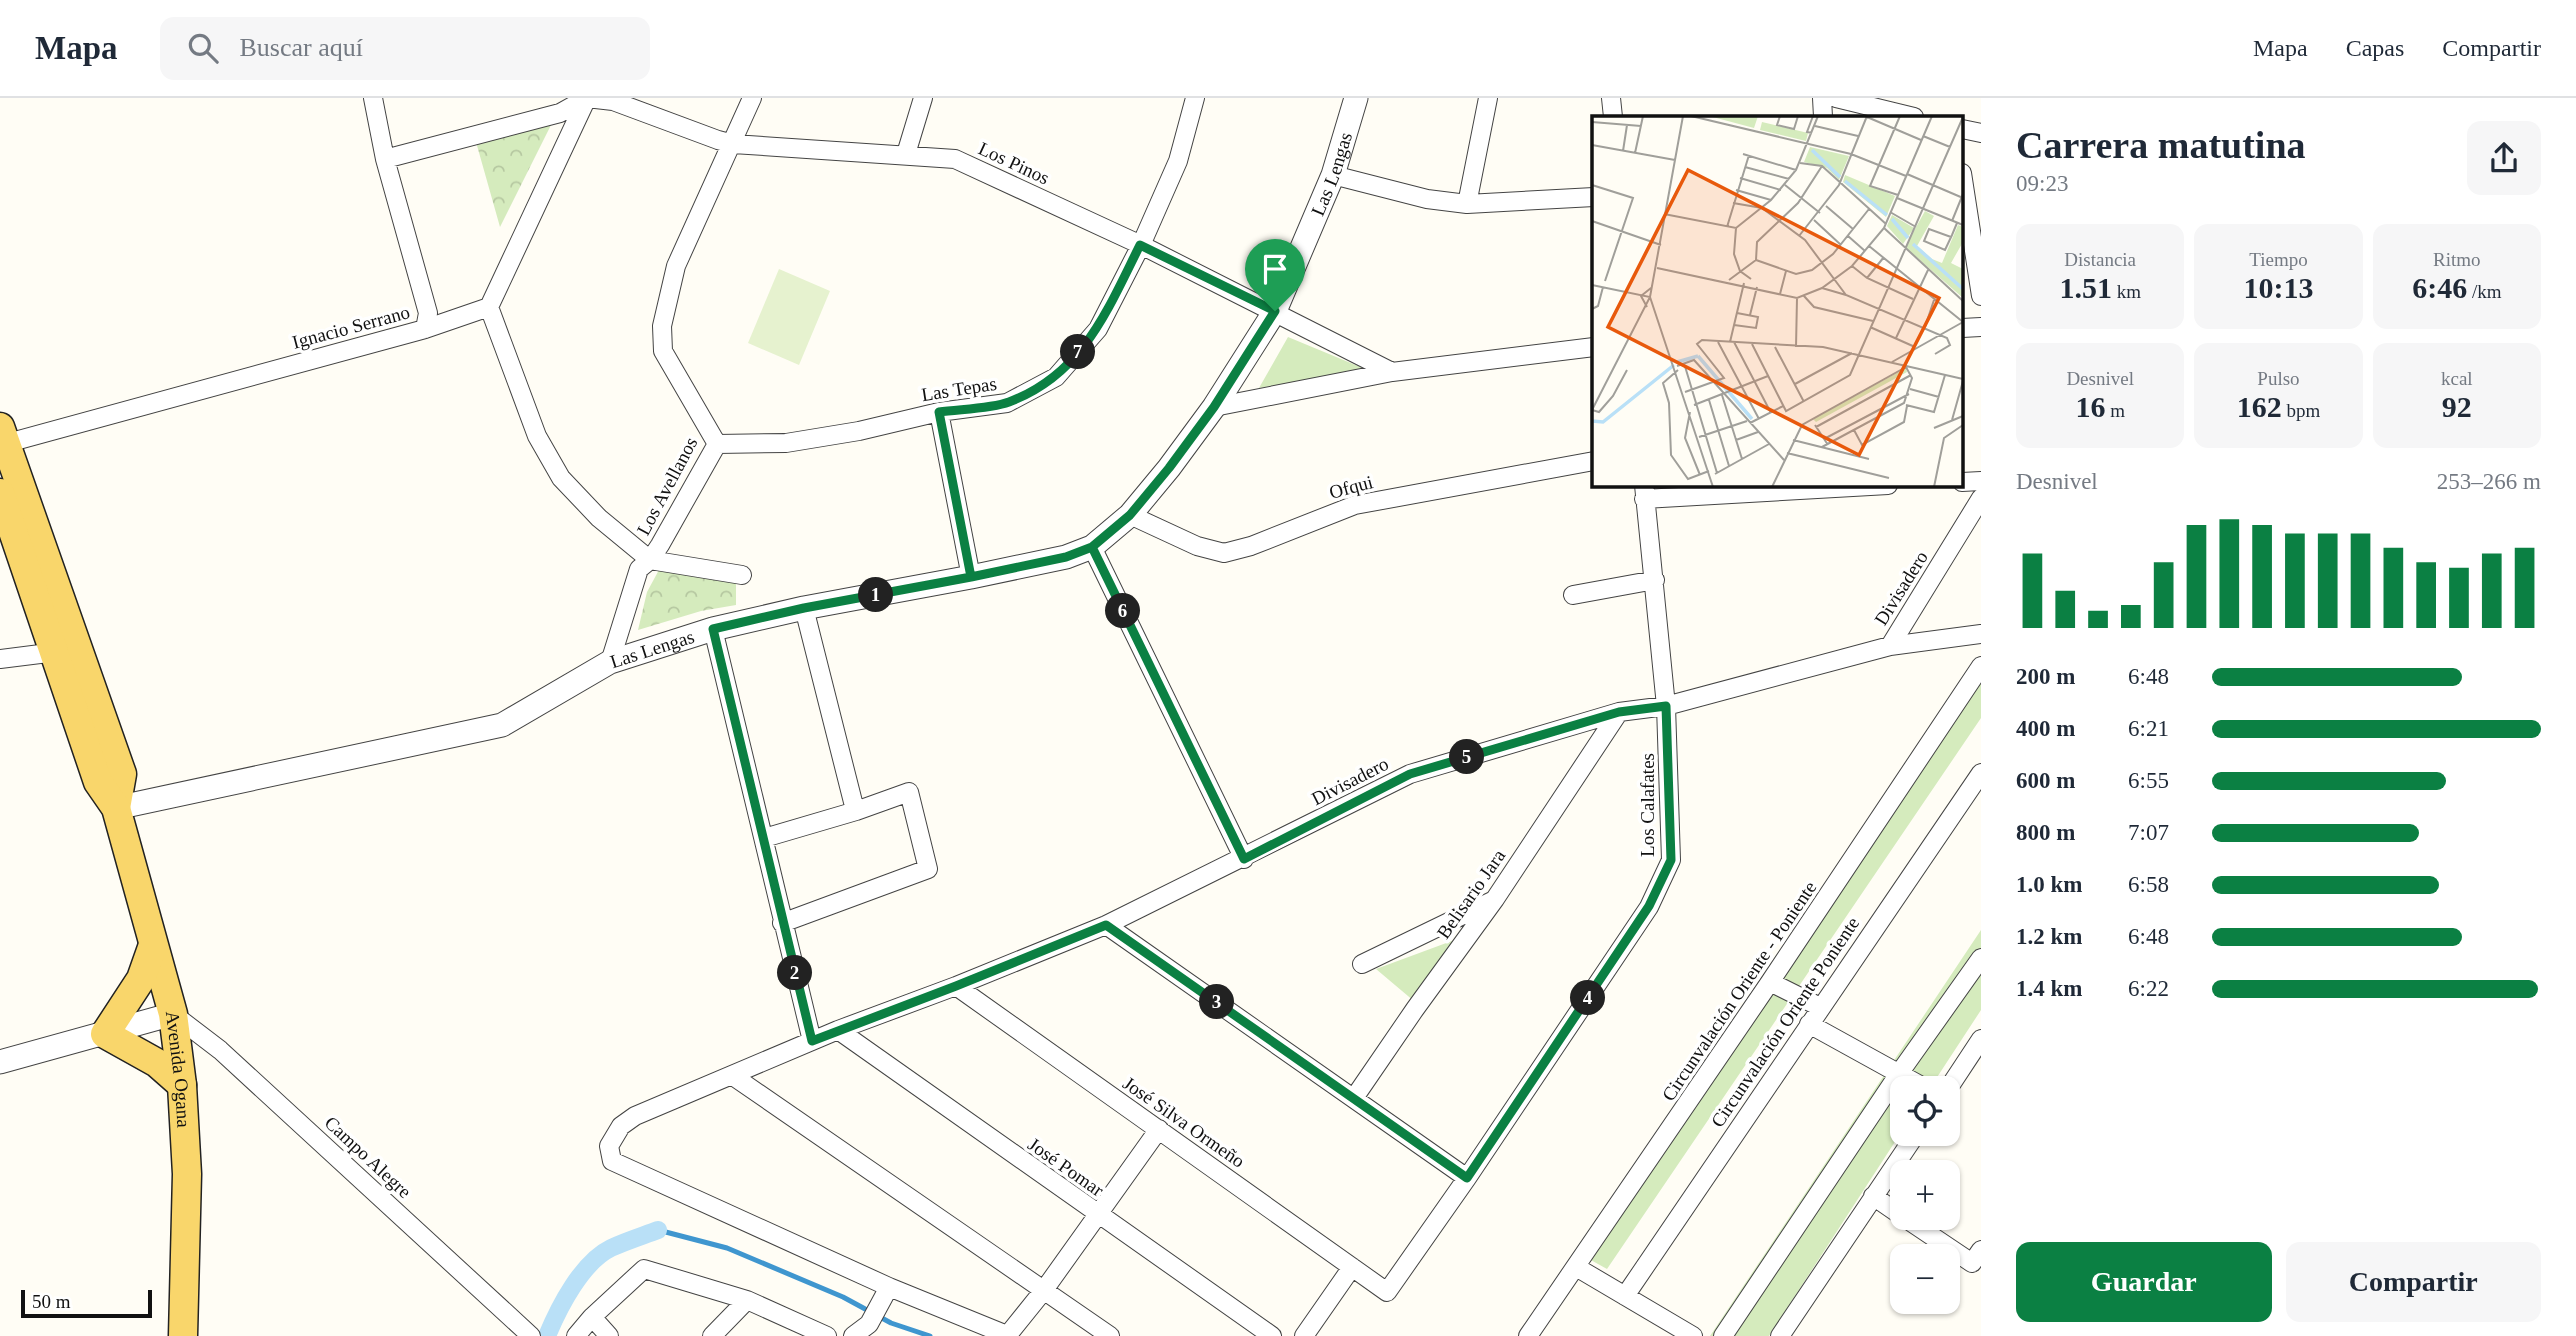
<!DOCTYPE html>
<html lang="es">
<head>
<meta charset="utf-8">
<style>
	:root { --surface:#fff; --page:#f6f6f7; --text:#1f2937; --muted:#747a83; --line:#e0e1e3; --accent:#0b8043 }
	body { margin:0; font-family:"Times New Roman",serif; background:var(--page); color:var(--text); height:100vh; display:flex; flex-direction:column; font-size:26px; white-space:nowrap }
	* { box-sizing:border-box; margin:0 }
	p { font-size:23px; color:var(--muted) }
	.icon { flex:none; width:38px; height:38px; fill:none; stroke:currentColor; stroke-width:2; stroke-linecap:round; stroke-linejoin:round }
	.map { position:relative; flex:1; overflow:hidden }
	.drawer { display:flex; flex-direction:column; background:var(--surface); width:595px }
	.drawer>* { flex:none }
	.buttons { position:absolute; left:1890px; top:978px; display:grid; gap:14px }
	.buttons a { display:grid; place-items:center; width:70px; height:70px; border-radius:14px; background:var(--surface); box-shadow:0 2px 5px #0004; font-size:35px }
	.scale { position:absolute; left:21px; bottom:18px; width:131px; box-sizing:border-box; padding-left:7px; border:4px solid #111; border-top:0; font-size:19px; line-height:24px; white-space:nowrap; color:#111; -webkit-text-stroke:5px #fff; paint-order:stroke }
	.pin { position:absolute; display:grid; place-items:center; width:60px; height:60px; color:#fff; margin:-72px -30px; border-radius:50% 50% 50% 0; rotate:-45deg; box-shadow:0 0 7px #0007 }
	.pin .icon { rotate:45deg }
	.km { position:absolute; width:35px; height:35px; margin:-18px; border-radius:50%; background:#222; color:#fff; font-size:19px; line-height:35px; text-align:center }
	.round { display:grid; place-items:center; flex:none; width:74px; height:74px; border-radius:14px; background:var(--page) }
	.headline { display:flex; align-items:center; justify-content:space-between; height:119px; padding:0 35px }
	h1 { font-size:38px; font-weight:700; line-height:52px }
	.metrics { display:grid; grid-template-columns:repeat(3,1fr); gap:10px; height:119px; padding:7px 35px }
	.metrics div { display:grid; align-content:center; border-radius:14px; background:var(--page); text-align:center }
	.metrics b { font-size:30px; font-weight:700 }
	.metrics small { font-size:19px; font-weight:400 }
	.metrics p { font-size:19px }
	.chart { height:196px; padding:14px 35px }
	.chart p { display:flex; justify-content:space-between }
	.chart svg { width:100%; height:126px; margin-top:7px; stroke:var(--accent); stroke-width:6 }
	.primary-button { display:flex; gap:14px; margin-top:auto; padding:14px 35px }
	.primary-button a { flex:1; height:80px; border-radius:14px; background:var(--accent); color:#fff; font-size:28px; font-weight:700; line-height:80px; text-align:center }
	.primary-button a+a { background:var(--page); color:var(--text) }
	ul { padding:0 35px; list-style:none; font-size:23px }
	li { display:grid; grid-template-columns:112px 84px 1fr; align-items:center; height:52px }
	li i { height:18px; border-radius:9px; background:var(--accent) }
	header { display:flex; align-items:center; gap:42px; box-sizing:border-box; height:98px; padding:0 35px; background:var(--surface); border-bottom:2px solid var(--line) }
	header strong { font-size:33px }
	nav { display:flex; gap:38px; margin-inline-start:auto; font-size:24px }
	.search { width:490px; height:63px; background:var(--page); display:flex; align-items:center; gap:18px; box-sizing:border-box; padding:0 24px; border-radius:14px; color:var(--muted); font-size:26px }
	main { display:flex; flex:1; min-height:0 }
	.map>svg:first-child { display:block }
</style>
</head>
<body>
<header>
<strong>Mapa</strong>
<div class="search"><svg class="icon" aria-label="search" viewBox="0 0 24 24"><circle cx="10" cy="10" r="6"/><path d="M15 15l6 6"/></svg>Buscar aquí</div>
<nav><a>Mapa</a><a>Capas</a><a>Compartir</a></nav>
</header>
<main>
<div class="map">
<svg width="1981" height="1238" viewBox="0 0 1981 1238">
	<defs>
		<pattern id="park-crowns" width="20" height="18" patternUnits="userSpaceOnUse" patternTransform="scale(1.75)"><rect width="20" height="18" fill="#d5ebbd"/><path d="M2 6a3 3 0 1 1 6 0M12 15a3 3 0 1 1 6 0" fill="none" stroke="#b6c8a1"/></pattern>
	</defs>
	<rect width="100%" height="100%" fill="#fffdf5"/>
	<!-- grass -->
	<path fill="#d5ebbd" d="M1288,239l82,34 -111,17z
		M1981,566v54l-374,551 -27,-15z
		M1981,832v80l-51,78h-28v43l-133,205h-59z
		M1476,834l-55,75 -45,-38z"/>
	<!-- park -->
	<path fill="url(#park-crowns)" d="M553,23l-53,106 -24,-85z
		M660,470l76,13v24l-35,6 -63,19 9,-38z"/>
	<!-- pitch -->
	<path fill="#e6f2cf" d="M779,171l51,22 -31,74 -51,-22z"/>
	<g fill="none" stroke-linecap="round" stroke-linejoin="round">
		<!-- stream -->
		<path stroke="#3f96cf" stroke-width="5" d="M658,1132l69,18 116,49 48,26 39,13"/>
		<!-- canal -->
		<path stroke="#b9e0f7" stroke-width="18" d="M547,1238c12,-29 35,-74 64,-88 15,-7 31,-12 47,-18"/>
		<defs>
			<path id="minor" d="M373,0l12,61 43,154 -3,16
				M1611,0l2,19
				M1822,0l1,19
				M1836,0l78,19
				M1962,31l19,4
				M906,56l17,-56
				M385,61l175,-46 27,-15 26,3 105,39 15,4 222,15 186,86 251,127 202,-25
				M1962,75l19,123
				M1333,77l94,24 40,5 127,-7
				M1467,106l21,-106
				M489,209l48,129 24,42 38,40 51,42 92,15
				M1962,230l19,-1
				M1214,309l178,-35
				M939,314l32,165
				M717,346l69,-1 73,-12 80,-19 68,-9 49,-26 42,-48 43,-84 37,-84 17,-63
				M717,346l-54,-93 -1,-25 14,-60 76,-168
				M0,347l425,-116 64,-22 98,-209
				M1962,384l19,-1
				M1644,401l244,-14
				M1130,417l67,31 27,7 27,-7 104,-41 239,-44
				M1092,449l152,312
				M1573,497l82,-15
				M804,510l49,194
				M713,531l99,412
				M1890,548l91,-148
				M0,561l64,-8
				M610,564l29,-93 11,-9 10,-15 57,-101
				M764,740l92,-27 53,-19 19,77 -146,54
				M1106,827l361,253
				M1362,866l130,-63
				M1770,884l50,25
				M956,888l431,306 80,-114 182,-271 22,-47 -5,-154 -22,-221
				M173,916l47,36 311,286
				M1809,926l116,64
				M838,932l434,306
				M733,978l377,260
				M1948,991l33,-50
				M1354,1000l61,-89 80,-110 124,-187
				M1873,1098l29,20
				M1905,1120l67,45 9,-13
				M1576,1169l117,69
				M889,1189l118,48
				M1625,1198l356,-523
				M592,1219l17,19
				M576,1238l16,-19 52,-48 103,31 80,36
				M712,1238l35,-36
				M853,1238l16,-12 20,-37 -277,-126 -3,-15 12,-20 14,-10 203,-86 118,-44 150,-61 304,-151 209,-62 47,-6 224,-60 91,-12
				M1007,1238l37,-46 115,-161
				M1304,1238l48,-69
				M1528,1238l242,-354 211,-316
				M1723,1238l175,-261 83,-117
				M1780,1238l136,-202"/>
			<g id="tertiary">
				<path id="s1" d="M116,710l386,-83 108,-63 103,-33 91,-21 167,-31 95,-20 26,-10 38,-32 39,-47 45,-61 61,-96 58,-136 23,-77"/>
				<path d="M0,964l173,-48"/>
			</g>
			<g id="primary">
				<path d="M0,329l122,347 -6,34"/>
				<path id="s2" d="M0,395l98,289 18,26 57,206 9,71 5,89 -4,162"/>
				<path d="M153,847l-12,34 -36,55 52,29 25,22"/>
			</g>
		</defs>
		<!-- minor casing -->
		<use href="#minor" stroke="#444" stroke-width="20"/>
		<!-- tertiary casing -->
		<use href="#tertiary" stroke="#444" stroke-width="25"/>
		<!-- primary casing -->
		<use href="#primary" stroke="#222" stroke-width="31"/>
		<!-- minor -->
		<use href="#minor" stroke="#fff" stroke-width="18"/>
		<!-- tertiary -->
		<use href="#tertiary" stroke="#fff" stroke-width="23"/>
		<!-- primary -->
		<use href="#primary" stroke="#f9d66b" stroke-width="28"/>
	</g>
	<g fill="none" stroke-linecap="round" stroke-linejoin="round">
		<defs>
			<path id="route" d="M1275,213l-61,96 -45,61 -39,47 -38,32 -26,10 -95,20 -167,31 -91,21 99,412 144,-55 150,-61 361,253 182,-272 22,-46 -5,-154 -47,6 -209,62 -166,85 -152,-312 -26,10 -95,20 -32,-165c20,-3 51,-3 70,-10 74,-28 98,-91 131,-157l135,66"/>
		</defs>
		<!-- route casing -->
		<use href="#route" stroke="#fff" stroke-width="14"/>
		<!-- route -->
		<use href="#route" stroke="#0b8043" stroke-width="9"/>
	</g>
	<g text-anchor="middle" dominant-baseline="central" stroke-width="7" stroke-linejoin="round" paint-order="stroke">
		<!-- street labels -->
		<g font-size="19" fill="#111" stroke="#fff">
			<text transform="translate(1014 65) rotate(25)">Los Pinos</text>
			<text stroke="none"><textPath href="#s1" startOffset="1465">Las Lengas</textPath></text>
			<text transform="translate(351 229) rotate(-15)">Ignacio Serrano</text>
			<text transform="translate(959 291) rotate(-9)">Las Tepas</text>
			<text transform="translate(667 388) rotate(-62)">Los Avellanos</text>
			<text transform="translate(1351 389) rotate(-15)">Ofqui</text>
			<text transform="translate(1901 490) rotate(-58)">Divisadero</text>
			<text stroke="none"><textPath href="#s1" startOffset="564">Las Lengas</textPath></text>
			<text transform="translate(1350 683) rotate(-27)">Divisadero</text>
			<text transform="translate(1647 707) rotate(-90)">Los Calafates</text>
			<text transform="translate(1471 796) rotate(-55)">Belisario Jara</text>
			<text transform="translate(1739 893) rotate(-56)">Circunvalación Oriente - Poniente</text>
			<text transform="translate(1785 924) rotate(-56)">Circunvalación Oriente Poniente</text>
			<text stroke="none"><textPath href="#s2" startOffset="606">Avenida Ogana</textPath></text>
			<text transform="translate(1184 1024) rotate(35)">José Silva Ormeño</text>
			<text transform="translate(368 1059) rotate(43)">Campo Alegre</text>
			<text transform="translate(1066 1069) rotate(35)">José Pomar</text>
		</g>
	</g>
	<!-- overview -->
	<g transform="translate(1592 18)">
		<rect width="371" height="371" fill="#fffdf5"/>
		<path d="M170,6l46,11 -2,8 -46,-11zM314,252l1,4 -91,50 -3,-3z" fill="#d5ebbd"/>
		<path d="M117,0h49l-4,12zM218,31l39,9 -10,24 -12,-12 -23,-6zM253,59l50,21 -9,21 -43,-35zM333,95l9,5 -17,30 15,13 10,4 16,-38 5,2v15l-12,21 12,6v29l-58,-51zM300,99l22,13 -11,16 -16,-18z" fill="#d5ebbd"/>
		<path fill="none" stroke="#b9e0f7" stroke-width="3.5" d="M220,34l28,27M253,65l42,34M300,103l16,19M321,128l50,45M106,240l54,63M85,246l21,-6M0,305l11,1 71,-57"/>
		<path fill="none" stroke="#a09f9a" stroke-width="2" d="M99,0l160,38 55,22M188,0l-3,9 17,4 4,-13M275,1l54,23M0,6l49,4M223,10l43,10M220,17l-5,-1 6,-16M331,20l27,11M0,29l83,15M31,35l4,-26M43,37l8,-37M151,38l53,16M208,47l22,3 64,58M153,51l44,12M315,58l56,24M148,62l41,12M0,69l41,13 -28,83M193,69l35,28M144,74l35,10M306,79l-28,-9 30,-70M305,82l66,27M141,87l29,5 43,32 41,55 101,43 3,7 -15,9M234,90l27,23M298,96l26,15M72,98l72,14 35,-28 25,-30 22,-54M222,104l27,25M0,105l69,24M360,105l11,-27M135,111l22,-72M144,112l-2,26 6,17 11,8M292,112l79,73M207,120l40,-51 28,-69M256,120l17,15M359,121l-22,-8 -5,12 21,9 7,-15 5,-12M277,130l94,76M164,144l40,14 16,-4 21,-16 36,-45M164,144l1,-18 41,-39 24,-37M260,150l15,12 46,21M65,152l140,30 25,-10 30,-22 32,-38 48,-112M275,162l17,-21M137,164l27,-20M0,169l58,12 63,190M230,172l24,7M188,178l6,-23M212,180l10,11 59,14M55,191l-6,-11 10,-8M0,193l6,-3 5,-19M158,199l7,-28M142,209l22,3 2,-11 -21,-4M278,211l45,20M333,211l9,-27M304,222l32,-68M126,226l41,77M138,226l14,-59M142,226l37,71M160,228l34,67 64,-36 113,-258M183,231l29,55M204,231l1,-49M300,246l71,-40M92,247l33,110M85,250l17,-6 90,100M86,254l-15,13 6,20 2,52 17,24 21,-8M203,268l57,-31M318,273l29,8M93,276l39,-14 -27,-34 5,-4 121,7 140,32M130,279l20,64M117,284l20,66M102,289l74,-29M314,289l28,7 11,-37M0,294l7,2 14,-16 14,-26M0,294l58,-113 33,-181M98,296l-5,26 15,37M360,304l11,-39M158,307l33,-17M223,309l13,20M224,311l95,-52M342,312l29,-12M262,314l8,15 42,-23 3,-16M107,321l48,-16M232,323l85,-45M144,324l22,-8M201,324l76,19M195,337l102,25M123,358l54,-30M180,371l30,-62 104,-58 6,11 -8,25 -82,44M342,371l10,-49 19,-13"/>
		<path fill="#e8590c" fill-opacity="0.15" stroke="#e8590c" stroke-width="3.5" d="M96,54l251,128 -80,157 -251,-128z"/>
		<rect width="371" height="371" fill="none" stroke="#111" stroke-width="3.5"/>
	</g>
</svg>
<div class="buttons">
<a><svg class="icon" aria-label="locate" viewBox="0 0 24 24"><circle cx="12" cy="12" r="6"/><path d="M12 2v4M12 18v4M2 12h4M18 12h4"/></svg></a>
<a>+</a>
<a>−</a>
</div>
<div class="scale">50 m</div>
<div class="pin" style="left:1275px;top:213px;background:#1e9e55"><svg class="icon" aria-label="arrive" viewBox="0 0 24 24"><path d="M6 21V4h12l-3 4 3 4H6"/></svg></div>
<b class="km" style="left:876px;top:497px">1</b>
<b class="km" style="left:795px;top:875px">2</b>
<b class="km" style="left:1217px;top:904px">3</b>
<b class="km" style="left:1588px;top:900px">4</b>
<b class="km" style="left:1467px;top:659px">5</b>
<b class="km" style="left:1123px;top:513px">6</b>
<b class="km" style="left:1078px;top:254px">7</b>
</div>
<section class="drawer">
<div class="headline"><div><h1>Carrera matutina</h1><p>09:23</p></div><a class="round"><svg class="icon" aria-label="share" viewBox="0 0 24 24"><path d="M12 15V3M7 8l5-5 5 5M5 13v7h14v-7"/></svg></a></div>
<div class="metrics">
<div><p>Distancia</p><b>1.51<small> km</small></b></div>
<div><p>Tiempo</p><b>10:13</b></div>
<div><p>Ritmo</p><b>6:46<small> /km</small></b></div>
</div>
<div class="metrics">
<div><p>Desnivel</p><b>16<small> m</small></b></div>
<div><p>Pulso</p><b>162<small> bpm</small></b></div>
<div><p>kcal</p><b>92</b></div>
</div>
<div class="chart"><p><span>Desnivel</span>253–266 m</p>
<svg viewBox="0 0 160 44" preserveAspectRatio="none"><path d="M5 44V18M15 44V31M25 44V38M35 44V36M45 44V21M55 44V8M65 44V6M75 44V8M85 44V11M95 44V11M105 44V11M115 44V16M125 44V21M135 44V23M145 44V18M155 44V16"/></svg>
</div>
<ul>
<li><b>200 m</b>6:48<i style="width:76%"></i></li>
<li><b>400 m</b>6:21<i style="width:100%"></i></li>
<li><b>600 m</b>6:55<i style="width:71%"></i></li>
<li><b>800 m</b>7:07<i style="width:63%"></i></li>
<li><b>1.0 km</b>6:58<i style="width:69%"></i></li>
<li><b>1.2 km</b>6:48<i style="width:76%"></i></li>
<li><b>1.4 km</b>6:22<i style="width:99%"></i></li>
</ul>
<div class="primary-button"><a>Guardar</a><a>Compartir</a></div>
</section>
</main>
</body>
</html>
